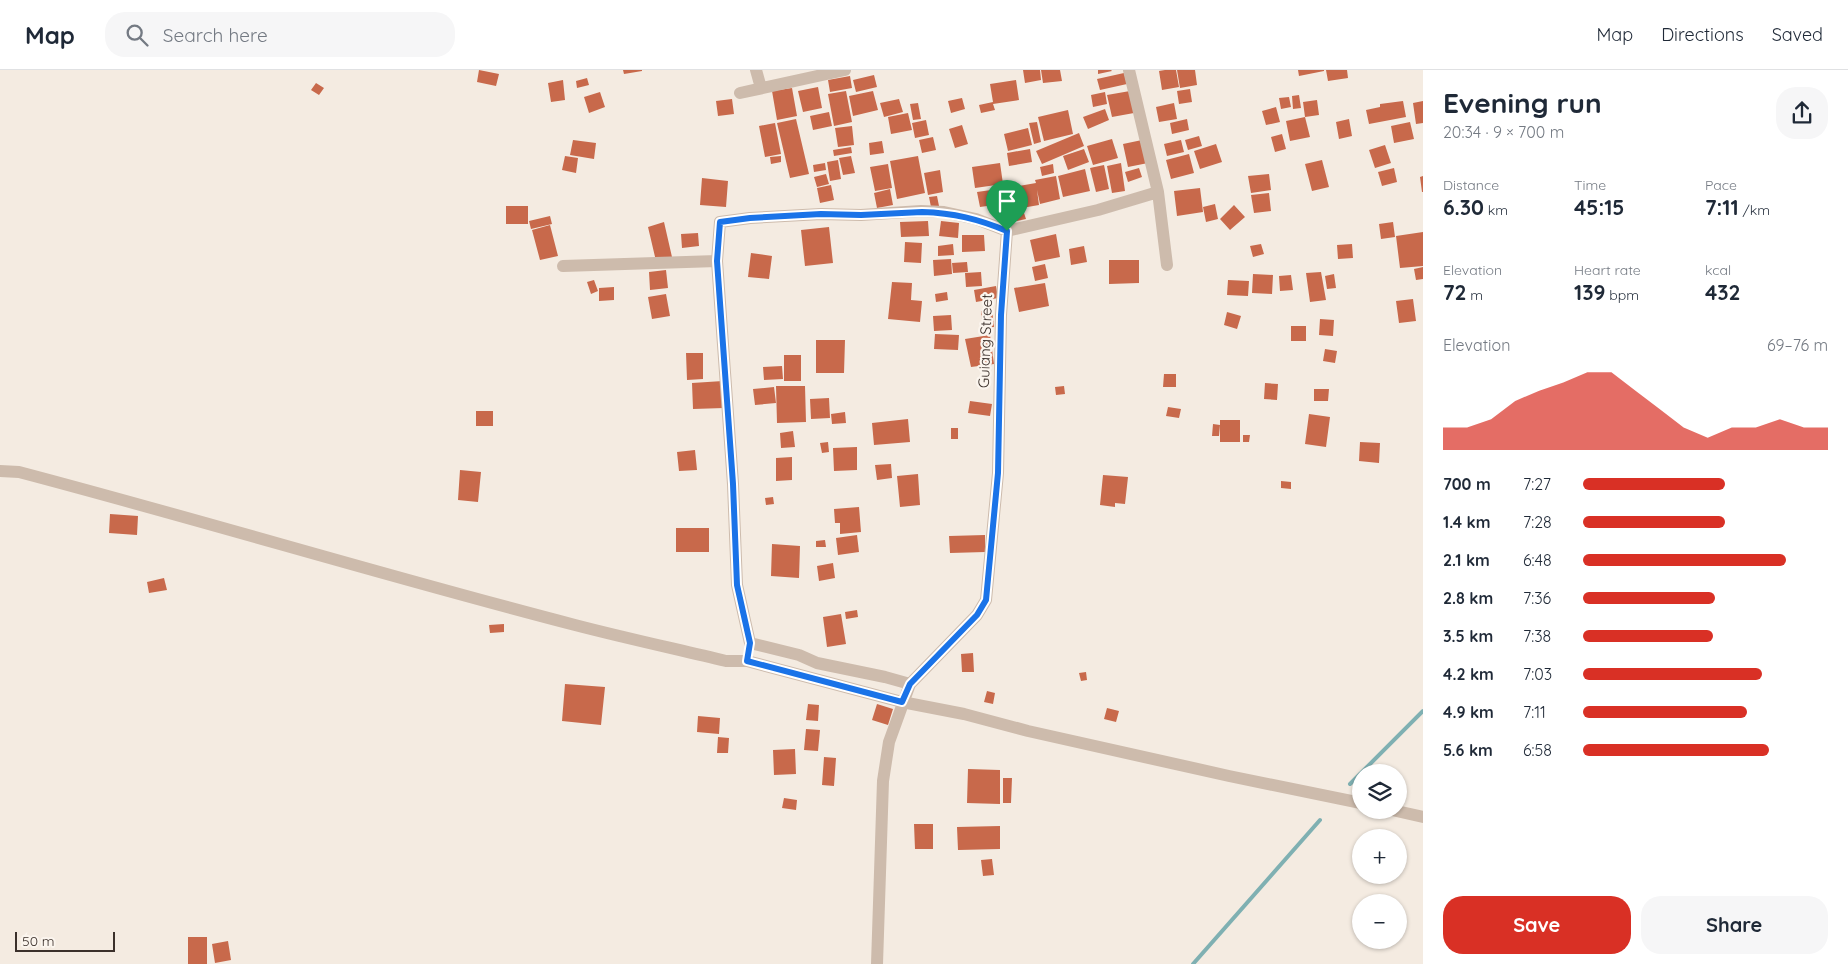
<!DOCTYPE html>
<html lang="en">
<head>
<meta charset="utf-8">
<style>
	:root { --surface:#fff; --page:#f6f6f7; --text:#1f2937; --muted:#747a83; --line:#e0e1e3; --accent:#d93025 }
	body { margin:0; font-family:Quicksand,sans-serif; background:var(--page); color:var(--text); height:100vh; display:flex; flex-direction:column; font-size:19px; white-space:nowrap }
	* { box-sizing:border-box; margin:0 }
	p { font-size:16px; color:var(--muted) }
	.icon { flex:none; width:28px; height:28px; fill:none; stroke:currentColor; stroke-width:2; stroke-linecap:round; stroke-linejoin:round }
	.map { position:relative; flex:1; overflow:hidden }
	.details { display:flex; flex-direction:column; background:var(--surface); width:425px }
	.details>* { flex:none }
	.buttons { position:absolute; left:1352px; top:694px; display:grid; gap:10px }
	.buttons a { display:grid; place-items:center; width:55px; height:55px; border-radius:50%; background:var(--surface); box-shadow:0 1px 4px #0004; font-size:25px }
	.scale { position:absolute; left:15px; bottom:12px; width:100px; box-sizing:border-box; padding-left:5px; border:2px solid #3b302b; border-top:0; font-size:14px; line-height:18px; white-space:nowrap; color:#3b302b; -webkit-text-stroke:4px #fbf5ee; paint-order:stroke }
	.pin { position:absolute; display:grid; place-items:center; width:42px; height:42px; color:#fff; margin:-51px -21px; border-radius:50% 50% 50% 0; rotate:-45deg; box-shadow:0 0 5px #0007 }
	.pin .icon { rotate:45deg }
	.round { display:grid; place-items:center; flex:none; width:52px; height:52px; border-radius:20px; background:var(--page) }
	.head { display:flex; align-items:center; justify-content:space-between; height:85px; padding:0 20px }
	h1 { font-size:28px; font-weight:700; line-height:38px }
	.metrics { display:grid; grid-template-columns:repeat(3,1fr); gap:8px; height:85px; padding:5px 20px }
	.metrics div { display:grid; align-content:center }
	.metrics b { font-size:21px; font-weight:700 }
	.metrics small { font-size:14px; font-weight:400 }
	.metrics p { font-size:14px }
	.chart { height:140px; padding:10px 20px }
	.chart p { display:flex; justify-content:space-between }
	.chart svg { width:100%; height:90px; margin-top:5px; fill:var(--accent); opacity:.7 }
	.cta { display:flex; gap:10px; margin-top:auto; padding:10px 20px }
	.cta a { flex:1; height:58px; border-radius:20px; background:var(--accent); color:#fff; font-size:20px; font-weight:700; line-height:58px; text-align:center }
	.cta a+a { background:var(--page); color:var(--text) }
	ul { padding:0 20px; list-style:none; font-size:16px }
	li { display:grid; grid-template-columns:80px 60px 1fr; align-items:center; height:38px }
	li i { height:12px; border-radius:6px; background:var(--accent) }
	header { display:flex; align-items:center; gap:30px; box-sizing:border-box; height:70px; padding:0 25px; background:var(--surface); border-bottom:1px solid var(--line) }
	header strong { font-size:24px }
	nav { display:flex; gap:28px; margin-inline-start:auto; font-size:18px }
	.search { width:350px; height:45px; background:var(--page); display:flex; align-items:center; gap:12px; box-sizing:border-box; padding:0 18px; border-radius:20px; color:var(--muted); font-size:19px }
	main { display:flex; flex:1; min-height:0 }
	.map>svg:first-child { display:block }
</style>
</head>
<body>
<header>
<strong>Map</strong>
<div class="search"><svg class="icon" aria-label="search" viewBox="0 0 24 24"><circle cx="10" cy="10" r="6"/><path d="M15 15l6 6"/></svg>Search here</div>
<nav><a>Map</a><a>Directions</a><a>Saved</a></nav>
</header>
<main>
<div class="map">
<svg width="1423" height="894" viewBox="0 0 1423 894">
	<rect width="100%" height="100%" fill="#f4ebe1"/>
	<g fill="none" stroke-linecap="round" stroke-linejoin="round">
		<!-- stream -->
		<path stroke="#7fb0b2" stroke-width="4" d="M1362,702l61,-61
			M1350,714l11,-11
			M1193,894l127,-144"/>
	</g>
	<!-- building -->
	<path fill="#c8694b" d="M479,0l20,4 -3,12 -19,-4z
		M623,0h19v1l-18,3z
		M1023,0h17l1,10 -16,3z
		M1041,0h19l2,11 -19,2z
		M1098,0h13l1,1 -14,3z
		M1165,0h11l3,17 -17,3 -3,-19z
		M1177,0h18l2,15 -17,3z
		M1298,0h26v1l-25,5z
		M1326,0h21l1,8 -20,3z
		M1124,3l3,11 -27,6 -3,-11z
		M874,5l3,12 -21,5 -3,-12z
		M850,6l2,12 -22,4 -2,-12z
		M587,8l2,7 -12,3 -1,-7z
		M563,10l2,20 -14,2 -3,-19z
		M1016,10l3,20 -26,4 2,6 -14,3 -2,-8 14,-3 -3,-18z
		M316,13l8,5 -5,7 -8,-5z
		M818,17l4,21 -19,4 -5,-21z
		M792,18l5,28 -20,4 -5,-29z
		M1190,19l2,13 -13,2 -2,-13z
		M846,21l6,31 -18,4 -6,-32z
		M873,21l5,19 -25,6 -4,-20z
		M1130,21l4,22 -22,4 -5,-22z
		M600,22l5,15 -16,6 -5,-16z
		M1105,22l2,12 -14,3 -2,-12z
		M1299,25l2,13 -8,1 -1,-13z
		M1289,27l2,10 -10,2 -2,-11z
		M962,28l3,11 -14,4 -3,-12z
		M732,29l2,15 -16,2 -2,-15z
		M899,29l4,13 -19,5 -4,-14z
		M1317,30l2,15 -14,2 -2,-15z
		M1403,31l3,16 -37,7 -3,-14 14,-3v-3z
		M1423,31v22l-7,1 -3,-21z
		M918,33l3,16 -8,1 -3,-16z
		M1174,33l3,16 -18,3 -3,-15z
		M1276,37l4,15 -14,3 -4,-14z
		M1105,39l4,11 -21,9 -5,-12z
		M1068,40l5,24 -29,7 -6,-24z
		M829,42l3,14 -19,4 -3,-14z
		M908,43l4,17 -21,4 -3,-17z
		M1305,47l5,20 -20,4 -4,-20z
		M796,49l13,55 -19,4 -13,-55z
		M1187,49l2,11 -17,4 -2,-11z
		M1349,49l3,17 -13,3 -3,-17z
		M926,50l3,15 -14,3 -3,-15z
		M1037,52l4,20 -7,2 -5,-21z
		M1410,52l4,17 -20,4 -3,-17z
		M775,53l6,31 -16,3 -6,-31z
		M962,55l6,19 -13,4 -6,-19z
		M852,56l2,19 -16,2 -3,-19z
		M1028,58l4,17 -24,6 -4,-17z
		M1079,63l5,13 -42,18 -6,-13z
		M1282,64l4,15 -11,3 -4,-15z
		M1199,66l3,10 -14,4 -3,-10z
		M933,67l3,13 -14,3 -3,-13z
		M1112,69l6,19 -25,7 -6,-19z
		M573,70l23,3 -2,16 -24,-4z
		M1142,70l6,23 -20,4 -5,-23z
		M1181,70l3,12 -17,4 -3,-12z
		M882,71l2,12 -14,2 -1,-12z
		M1216,74l6,18 -22,7 -6,-18z
		M1385,75l6,18 -16,5 -6,-18z
		M851,77l1,6 -18,3 -1,-6z
		M1030,79l2,13 -23,4 -2,-13z
		M1084,79l5,13 -21,8 -5,-14z
		M1189,84l5,19 -23,6 -5,-19z
		M565,86l13,2 -2,15 -14,-3z
		M781,86v6l-10,2 -1,-7z
		M851,86l4,17 -12,2 -4,-17z
		M918,86l7,37 -28,6 -7,-38z
		M838,90l3,19 -11,2 -3,-19z
		M1322,90l7,27 -17,4 -7,-27z
		M825,93l1,7 -12,2 -1,-7z
		M1000,93l3,21 -28,4 -3,-21z
		M1121,93l4,28 -13,2 -5,-27z
		M888,94l4,24 -17,3 -5,-24z
		M1053,94l1,9 -12,3 -2,-9z
		M1104,95l5,24 -13,3 -6,-24z
		M1139,98l3,9 -14,5 -3,-10z
		M1394,98l3,14 -15,4 -4,-14z
		M1085,99l5,22 -27,6 -5,-21z
		M940,100l3,22 -15,3 -4,-22z
		M826,104l3,10 -12,3 -3,-10z
		M1269,104l2,16 -20,3 -3,-17z
		M1056,106l4,23 -20,5 -3,-14 2,15 -23,4 -3,-22 23,-4 -1,-3z
		M1423,106v16h-1l-2,-15z
		M702,108l26,3 -2,26 -26,-2z
		M831,115l3,15 -14,3 -3,-15z
		M1200,118l3,24 -26,4 -3,-25z
		M890,119l3,16 -16,3 -3,-15z
		M991,120l3,15 -14,2 -3,-15z
		M1269,123l2,18 -17,2 -3,-18z
		M937,126l2,10 -8,1 -2,-10z
		M1215,134l3,15 -12,3 -3,-15z
		M1234,135l11,12 -15,13 -10,-11z
		M506,136h22v18h-22z
		M1023,140l3,9 -9,2 -2,-9z
		M550,146l2,8 -21,5 -2,-8z
		M928,151l1,15 -28,1 -1,-15z
		M941,151l18,2 -1,15 -19,-2z
		M664,152l8,35 -16,4 -8,-34z
		M1393,152l2,15 -14,2 -2,-15z
		M550,155l8,31 -18,4 -8,-30z
		M829,157l4,36 -28,3 -4,-36z
		M1423,162v34l-23,2 -4,-32z
		M698,163l1,13 -17,2 -1,-14z
		M1056,164l4,23 -25,5 -5,-22z
		M962,165h22l1,16 -23,1z
		M905,172l17,1 -1,20 -17,-1z
		M953,174l1,11 -16,1v-10z
		M1261,174l3,10 -11,3 -3,-11z
		M1352,174l1,14 -15,1 -1,-14z
		M1084,176l3,16 -16,3 -2,-16z
		M751,183l21,3 -3,23 -21,-2z
		M951,189l1,15 -18,2 -1,-16z
		M1109,190h30v23l-30,1z
		M967,192l1,10 -15,1 -1,-10z
		M1045,194l3,14 -13,3 -3,-14z
		M1423,197v12l-7,1 -2,-11z
		M666,200l2,18 -18,2 -1,-18z
		M981,202l1,14 -16,1 -1,-14z
		M1321,202l5,28 -16,2 -4,-29z
		M1253,204l20,1 -1,19 -20,-1z
		M1334,204l2,14 -9,1 -2,-13z
		M1291,205l2,15 -13,1 -1,-15z
		M594,210l4,11 -7,3 -4,-12z
		M1228,210l21,1 -1,15 -21,-1z
		M892,212l20,1 -1,17 11,1 -2,21 -32,-3z
		M1045,213l4,23 -30,6 -5,-24z
		M996,216l2,12 -22,4 -2,-12z
		M614,217v13l-15,1v-13z
		M947,222l1,8 -12,2 -1,-8z
		M666,224l4,22 -18,3 -4,-22z
		M1413,229l3,22 -17,2 -3,-22z
		M992,239l2,18 -11,1 -2,-17z
		M1227,242l14,4 -4,13 -13,-4z
		M951,245l1,15 -18,1 -1,-15z
		M1320,249l14,1 -1,16 -14,-1z
		M1291,256h15v15h-15z
		M935,264l24,1 -1,15 -24,-1z
		M990,265l4,29 -23,3 -6,-28z
		M816,270h29l-1,33h-28z
		M1325,279l12,2 -2,12 -12,-2z
		M686,283h17v26l-16,1z
		M784,285h17v26h-17z
		M782,296l1,13 -19,1 -1,-13z
		M1164,304h12v13h-13z
		M723,311l1,27 -31,1 -1,-26z
		M1265,313l13,1 -1,16 -13,-1z
		M776,316h29l1,36 -29,1z
		M1064,316l1,8 -9,1 -1,-8z
		M774,317l2,16 -21,2 -2,-16z
		M1314,319h15l-1,12h-14z
		M829,328l1,20 -19,1 -1,-20z
		M970,331l22,3 -2,12 -22,-3z
		M1168,337l13,2 -2,9 -13,-2z
		M476,341h17v15h-17z
		M845,342l1,11 -14,1 -1,-10z
		M1309,344l21,3 -4,30 -21,-3z
		M908,349l2,23 -36,3 -2,-22z
		M1220,350h20v22h-20z
		M1213,354l7,1 -1,11h-7z
		M951,358h7v11h-7z
		M793,361l2,16 -14,1 -1,-15z
		M1243,365h7l-1,7h-6z
		M828,372l1,10 -7,1 -2,-10z
		M1360,372l20,1 -1,20 -20,-2z
		M857,377v23l-23,1 -1,-23z
		M695,380l2,20 -18,1 -2,-19z
		M792,387v23l-16,1v-23z
		M891,394l1,14 -15,2 -2,-15z
		M460,400l21,2 -3,30 -20,-2z
		M918,404l2,31 -20,2 -3,-31z
		M1103,405l25,2 -3,27 -10,-1v4l-15,-2z
		M1281,411l10,1v7l-10,-1z
		M773,427l1,7 -8,1 -1,-7z
		M859,437l2,25 -21,2v-11h-5l-1,-14z
		M110,444l28,2 -1,19 -28,-2z
		M676,458h33v24h-33z
		M857,465l2,17 -21,3 -2,-17z
		M985,465v17l-35,1 -1,-17z
		M825,470l1,7h-10v-6z
		M772,474l28,2 -1,32 -28,-2z
		M833,493l2,15 -16,3 -2,-15z
		M164,508l3,12 -18,3 -2,-11z
		M857,540l1,7 -12,2 -1,-7z
		M841,544l5,30 -19,3 -4,-30z
		M504,554v8l-14,1 -1,-8z
		M973,583l1,19h-12l-1,-18z
		M1086,602l1,8 -6,1 -2,-8z
		M565,614l40,3 -4,38 -39,-4z
		M987,621l8,2 -2,11 -9,-2z
		M808,634l11,1 -1,16 -12,-1z
		M877,634l16,5 -5,16 -16,-5z
		M1107,638l12,3 -3,11 -12,-3z
		M698,646l22,2 -1,16 -22,-2z
		M806,659l14,1 -2,21 -14,-1z
		M718,667l11,1 -1,15h-11z
		M795,679l1,25 -22,1 -1,-25z
		M824,687l12,1 -2,28 -12,-1z
		M968,699l32,1v34l-33,-1z
		M1003,708h9l-1,25h-8z
		M784,728l13,2 -1,10 -14,-2z
		M914,754h19v25h-18z
		M1000,756v23l-42,1 -1,-23z
		M992,789l2,16 -11,1 -2,-16z
		M188,867h19v27h-19z
		M228,871l3,19 -16,3 -3,-19z"/>
	<g fill="none" stroke-linecap="round" stroke-linejoin="round">
		<!-- minor -->
		<path stroke="#cdbbac" stroke-width="12" d="M756,0l5,18
			M740,23l105,-23
			M1158,122l9,73
			M563,196l154,-5
			M0,401l19,1c186,49 370,105 556,153 50,13 101,24 151,36h21l155,41 62,12 64,17 201,45 132,27
			M910,614l-25,-7 -68,-14 -18,-8 -49,-12 -13,-58 -4,-101 -16,-223 3,-39 30,-4 71,-4 40,1 60,-4 23,1 32,7 31,12
			M1392,740l31,7
			M877,894l6,-183 6,-39 21,-58 67,-69 9,-15 12,-127 3,-158 6,-84 91,-21 60,-18 -29,-122"/>
	</g>
	<g fill="none" stroke-linecap="round" stroke-linejoin="round">
		<defs>
			<path id="route" d="M922,142c32,1 56,7 85,19l-6,84 -3,158 -12,127 -9,15 -67,69 -8,18 -155,-41 3,-18 -13,-58 -4,-101 -16,-223 3,-39 30,-4 71,-4 40,1z"/>
		</defs>
		<!-- route casing -->
		<use href="#route" stroke="#fff" stroke-width="10"/>
		<!-- route -->
		<use href="#route" stroke="#1a73e8" stroke-width="6"/>
	</g>
	<g text-anchor="middle" dominant-baseline="central" stroke-width="4.5" stroke-linejoin="round" paint-order="stroke">
		<!-- street labels -->
		<g font-size="15" fill="#3b302b" stroke="#fbf5ee">
			<text transform="translate(985 271) rotate(-88)">Guiang Street</text>
		</g>
	</g>
</svg>
<div class="buttons">
<a><svg class="icon" aria-label="layers" viewBox="0 0 24 24"><path d="M12 4l9 5-9 5-9-5zM3 14l9 5 9-5"/></svg></a>
<a>+</a>
<a>−</a>
</div>
<div class="scale">50 m</div>
<div class="pin" style="left:1007px;top:161px;background:#1e9e55"><svg class="icon" aria-label="arrive" viewBox="0 0 24 24"><path d="M6 21V4h12l-3 4 3 4H6"/></svg></div>
</div>
<section class="details">
<div class="head"><div><h1>Evening run</h1><p>20:34 · 9 × 700 m</p></div><a class="round"><svg class="icon" aria-label="share" viewBox="0 0 24 24"><path d="M12 15V3M7 8l5-5 5 5M5 13v7h14v-7"/></svg></a></div>
<div class="metrics">
<div><p>Distance</p><b>6.30<small> km</small></b></div>
<div><p>Time</p><b>45:15</b></div>
<div><p>Pace</p><b>7:11<small> /km</small></b></div>
</div>
<div class="metrics">
<div><p>Elevation</p><b>72<small> m</small></b></div>
<div><p>Heart rate</p><b>139<small> bpm</small></b></div>
<div><p>kcal</p><b>432</b></div>
</div>
<div class="chart"><p><span>Elevation</span>69–76 m</p>
<svg viewBox="0 0 160 44" preserveAspectRatio="none"><path d="M0 44V33L10 33L20 29L30 20L40 15L50 11L60 6L70 6L80 15L90 24L100 33L110 38L120 33L130 33L140 29L150 33L160 33V44z"/></svg>
</div>
<ul>
<li><b>700 m</b>7:27<i style="width:58%"></i></li>
<li><b>1.4 km</b>7:28<i style="width:58%"></i></li>
<li><b>2.1 km</b>6:48<i style="width:83%"></i></li>
<li><b>2.8 km</b>7:36<i style="width:54%"></i></li>
<li><b>3.5 km</b>7:38<i style="width:53%"></i></li>
<li><b>4.2 km</b>7:03<i style="width:73%"></i></li>
<li><b>4.9 km</b>7:11<i style="width:67%"></i></li>
<li><b>5.6 km</b>6:58<i style="width:76%"></i></li>
</ul>
<div class="cta"><a>Save</a><a>Share</a></div>
</section>
</main>
</body>
</html>
